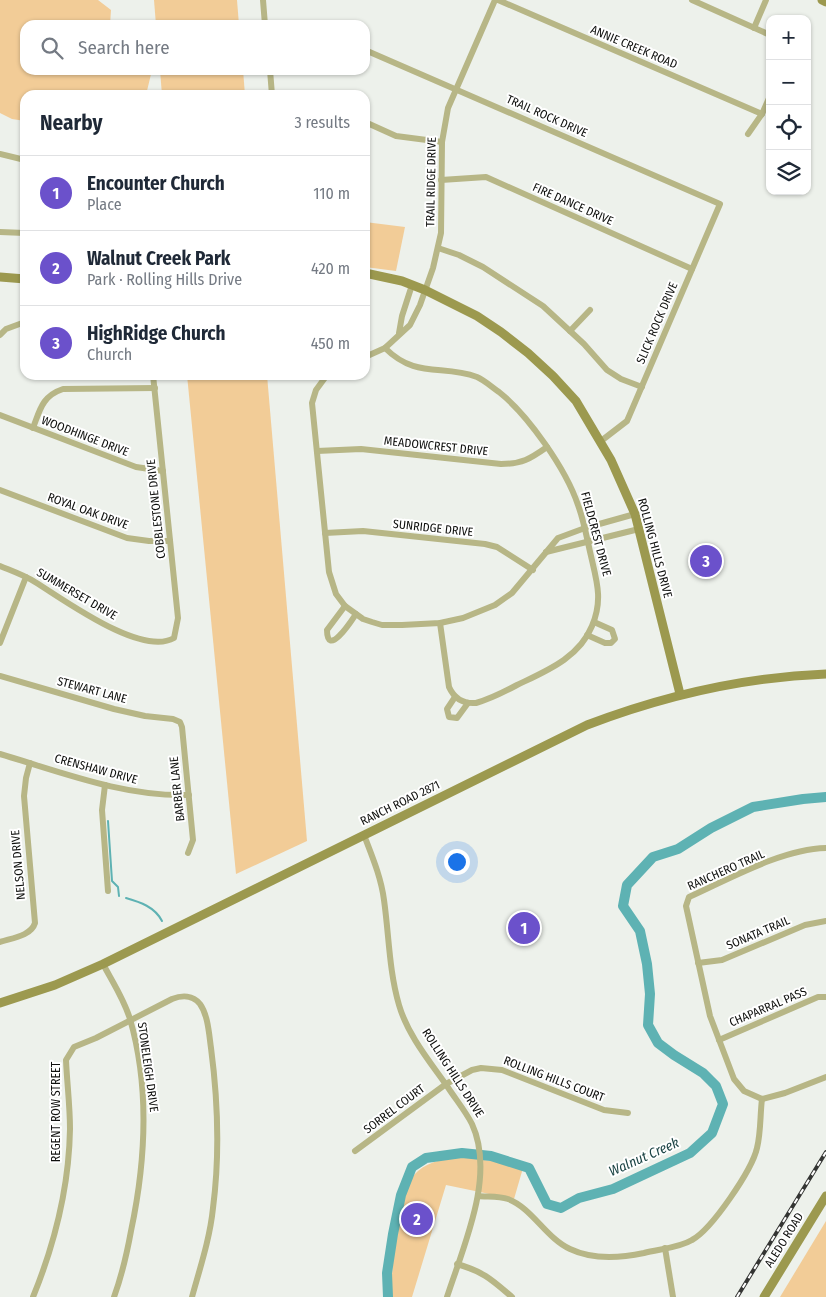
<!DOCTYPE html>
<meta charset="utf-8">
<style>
:root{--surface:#fff;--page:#f2f2f3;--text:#1f2937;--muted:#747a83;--line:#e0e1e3;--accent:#6b51cb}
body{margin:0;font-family:"Fira Sans Condensed",sans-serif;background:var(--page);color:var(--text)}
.controls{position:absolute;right:15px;top:15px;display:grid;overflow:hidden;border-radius:10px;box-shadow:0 1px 4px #0004}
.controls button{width:45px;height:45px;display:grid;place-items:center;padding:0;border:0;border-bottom:1px solid var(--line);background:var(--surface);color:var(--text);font:25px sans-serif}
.you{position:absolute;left:456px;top:861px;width:18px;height:18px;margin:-12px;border:4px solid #fff;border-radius:50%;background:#1a73e8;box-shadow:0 0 0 8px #1a73e833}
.badge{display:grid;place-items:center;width:32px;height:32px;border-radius:50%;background:var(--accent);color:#fff;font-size:16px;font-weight:700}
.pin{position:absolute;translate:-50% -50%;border:2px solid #fff;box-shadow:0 1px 5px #0006}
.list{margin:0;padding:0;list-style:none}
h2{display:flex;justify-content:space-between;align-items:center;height:65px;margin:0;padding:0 20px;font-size:21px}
h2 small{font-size:16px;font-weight:400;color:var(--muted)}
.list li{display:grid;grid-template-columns:32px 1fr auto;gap:15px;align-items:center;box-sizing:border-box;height:75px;padding:0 20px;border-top:1px solid var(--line)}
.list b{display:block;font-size:19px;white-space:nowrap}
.list p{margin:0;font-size:16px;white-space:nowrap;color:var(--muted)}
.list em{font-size:16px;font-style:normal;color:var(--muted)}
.icon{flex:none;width:28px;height:28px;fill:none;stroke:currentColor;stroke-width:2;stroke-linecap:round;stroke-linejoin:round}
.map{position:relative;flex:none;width:826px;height:1297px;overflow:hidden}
.search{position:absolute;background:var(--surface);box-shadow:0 1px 4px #0004;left:20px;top:20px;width:350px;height:55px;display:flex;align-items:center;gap:12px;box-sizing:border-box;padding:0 18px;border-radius:15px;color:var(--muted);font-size:19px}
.panel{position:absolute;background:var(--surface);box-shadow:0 1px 4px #0004;left:20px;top:90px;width:350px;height:290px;border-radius:15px}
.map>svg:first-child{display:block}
.green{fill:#f2cc97}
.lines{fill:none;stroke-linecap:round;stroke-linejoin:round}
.stream{stroke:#5eb2b3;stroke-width:2}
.river{stroke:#5eb2b3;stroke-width:10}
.street{stroke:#b7b686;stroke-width:6}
.secondary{stroke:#9c994f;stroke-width:9}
.rail-casing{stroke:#343533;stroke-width:4}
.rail{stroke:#fff;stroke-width:2;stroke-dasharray:5.5;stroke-linecap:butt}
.labels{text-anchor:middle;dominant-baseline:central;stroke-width:4;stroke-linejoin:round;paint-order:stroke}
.street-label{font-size:12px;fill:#0f100e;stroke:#fff}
.water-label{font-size:14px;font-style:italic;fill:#1c4445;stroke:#fff}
</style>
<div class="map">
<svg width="826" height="1297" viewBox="0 0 826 1297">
<rect width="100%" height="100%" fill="#edf1eb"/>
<g class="green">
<path d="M0,0H98L111,10L110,25H25V70H152L146,95H25V121L12,119L0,113Z"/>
<path d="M154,0H237L239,25H156Z"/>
<path d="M160,70H243L245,95H162Z"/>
<path d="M365,222L405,227L396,271L365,267Z"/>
<path d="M187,375H267L307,841L236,874Z"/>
<path d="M461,1157L507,1163L523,1168L514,1199L446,1185L412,1297H390C393,1269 396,1188 418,1171C430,1161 446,1158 461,1157Z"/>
<path d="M826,1221V1297H780Z"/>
</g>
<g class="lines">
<g class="stream">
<path d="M108,821L112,881L118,887L119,896"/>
<path d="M126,898C140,902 155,907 162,921"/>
</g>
<path class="river" d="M388,1297L387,1273L393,1234L401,1195L412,1167L426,1158L462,1153L491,1156L529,1168L547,1204L561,1208L579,1198L613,1189L690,1153L712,1133L723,1104L716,1086L703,1073L674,1055L658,1043L648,1025L650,994L647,964L640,931L623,906L627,885L653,857L678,849L711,828L753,807L803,799L826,797"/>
<g class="street">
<path d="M263,0L265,25"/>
<path d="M498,0L762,114"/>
<path d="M692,0L770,35"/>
<path d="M281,25L291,24L306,25"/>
<path d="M754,28L766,0"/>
<path d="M365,50L720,204L627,421L601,441"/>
<path d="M270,70L272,95"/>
<path d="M272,94L291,93L297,95"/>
<path d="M365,122L396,136L442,142"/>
<path d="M748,134L762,114L770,96"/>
<path d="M0,154L25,160"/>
<path d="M441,180L486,177L692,269"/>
<path d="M0,232L25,233"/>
<path d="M438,248L459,255L483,267L543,306L584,344L607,370L621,379L642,387"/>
<path d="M570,331L590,310"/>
<path d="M399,333L402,316L412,285"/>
<path d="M0,335L6,329L25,322"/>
<path d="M385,348C416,379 442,364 477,377C484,380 492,387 499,392C528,415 566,469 578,505C584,521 587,539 591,556C597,582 603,600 592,626C579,658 546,671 517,685C504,692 490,699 476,703C463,704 454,698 449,687L440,623"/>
<path d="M365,357L385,348L410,325L420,305L433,268L441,233L442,142L448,108L495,0"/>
<path d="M327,375L316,390L312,403L329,572L336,594L345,606L363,619L372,622L382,625H402L440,623L463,618L495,605L512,593L558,538L585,528L635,514"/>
<path d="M0,415L136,467L163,471"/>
<path d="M33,428C40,410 42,396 63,389L155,388"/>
<path d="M317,451L361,449L501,464C522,464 530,459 547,447"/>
<path d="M0,490L127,538L149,541H170"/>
<path d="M325,533L363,531L485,544L497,547L533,570"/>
<path d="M546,552L639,529"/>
<path d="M0,566C12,571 24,575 35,582C63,599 141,657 174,638L178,618L153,375"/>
<path d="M345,606L327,630C327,659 352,620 356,614"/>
<path d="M587,635L605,643H611L615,639L612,630L594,622"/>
<path d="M0,643L26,577"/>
<path d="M0,676L114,709L145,716L173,719L180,722L182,727L193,840L188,853"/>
<path d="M455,697L447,709L449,717L457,718L468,703"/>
<path d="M0,754C61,772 124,797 189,795"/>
<path d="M105,785L102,810L108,891"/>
<path d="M364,835C372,856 381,877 384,900C389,935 389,971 399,1005C408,1036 431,1063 449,1089C457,1101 466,1112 472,1124C496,1176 463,1247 447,1297"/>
<path d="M826,848C782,849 729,879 689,897L686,906L710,1016L734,1079L744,1091L762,1099L785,1093L826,1077"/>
<path d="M0,942C12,938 31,936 35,923L24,796L26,778L30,763"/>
<path d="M698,963L722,960L805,925L826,921"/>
<path d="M103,964C112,981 124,999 130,1019C150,1088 146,1160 131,1231C127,1253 122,1275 114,1297"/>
<path d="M719,1040L818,997H826"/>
<path d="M355,1151L446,1084L472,1070L481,1068L502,1070L604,1110L628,1113"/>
<path d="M478,1196C487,1197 499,1196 508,1199C532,1208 546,1238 570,1249C593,1260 620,1258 644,1253C659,1249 679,1248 692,1240C712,1229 752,1170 757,1148C761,1132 760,1115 762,1099"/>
<path d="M665,1248L673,1297"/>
<path d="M457,1264C484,1272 491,1279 512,1297"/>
<path d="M33,1297C55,1243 69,1187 70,1129C70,1106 67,1083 66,1060L74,1047L96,1038L172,999C182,995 193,995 200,1004C208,1015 209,1034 211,1048C218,1101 220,1154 213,1208C210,1238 200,1268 192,1297"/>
</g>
<g class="secondary">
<path d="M822,0L826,2"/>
<path d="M365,273L402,281L425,290L477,316L501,332L528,353L553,376L576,401L611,460L635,514L680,694"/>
<path d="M0,277L25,279"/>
<path d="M0,1003L55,985L103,964L587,725C663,696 744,677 826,674"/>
<path d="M764,1297L826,1196"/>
</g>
<defs>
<path id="rail" d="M737,1297L826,1152"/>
</defs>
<use href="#rail" class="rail-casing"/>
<use href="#rail" class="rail"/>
</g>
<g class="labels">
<g class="street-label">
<text transform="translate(634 47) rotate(23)">ANNIE CREEK ROAD</text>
<text transform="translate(547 116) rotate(24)">TRAIL ROCK DRIVE</text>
<text transform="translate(431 182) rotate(-89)">TRAIL RIDGE DRIVE</text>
<text transform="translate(573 204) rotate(24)">FIRE DANCE DRIVE</text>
<text transform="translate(657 323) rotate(-67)">SLICK ROCK DRIVE</text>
<text transform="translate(85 436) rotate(21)">WOODHINGE DRIVE</text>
<text transform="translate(436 446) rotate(6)">MEADOWCREST DRIVE</text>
<text transform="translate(156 509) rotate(-96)">COBBLESTONE DRIVE</text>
<text transform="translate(88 511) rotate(20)">ROYAL OAK DRIVE</text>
<text transform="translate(433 528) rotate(6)">SUNRIDGE DRIVE</text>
<text transform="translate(596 534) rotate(75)">FIELDCREST DRIVE</text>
<text transform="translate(655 548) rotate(75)">ROLLING HILLS DRIVE</text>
<text transform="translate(77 594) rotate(30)">SUMMERSET DRIVE</text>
<text transform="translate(92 690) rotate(15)">STEWART LANE</text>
<text transform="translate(96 769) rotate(15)">CRENSHAW DRIVE</text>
<text transform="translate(177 789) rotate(-96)">BARBER LANE</text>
<text transform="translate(400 803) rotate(-26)">RANCH ROAD 2871</text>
<text transform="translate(18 865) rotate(-95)">NELSON DRIVE</text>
<text transform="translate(726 870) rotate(-24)">RANCHERO TRAIL</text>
<text transform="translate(758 933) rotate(-23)">SONATA TRAIL</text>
<text transform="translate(768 1007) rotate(-23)">CHAPARRAL PASS</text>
<text transform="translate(148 1067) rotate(82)">STONELEIGH DRIVE</text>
<text transform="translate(453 1073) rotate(57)">ROLLING HILLS DRIVE</text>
<text transform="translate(554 1079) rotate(21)">ROLLING HILLS COURT</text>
<text transform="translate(394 1109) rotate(-37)">SORREL COURT</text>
<text transform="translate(56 1112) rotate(-90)">REGENT ROW STREET</text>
<text transform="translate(784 1240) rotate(-58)">ALEDO ROAD</text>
</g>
<g class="water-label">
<text transform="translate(644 1157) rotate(-24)">Walnut Creek</text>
</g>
</g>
</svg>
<div class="controls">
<button>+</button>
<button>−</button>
<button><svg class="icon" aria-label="locate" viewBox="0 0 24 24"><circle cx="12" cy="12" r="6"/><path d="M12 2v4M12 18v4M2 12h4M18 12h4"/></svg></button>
<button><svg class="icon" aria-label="layers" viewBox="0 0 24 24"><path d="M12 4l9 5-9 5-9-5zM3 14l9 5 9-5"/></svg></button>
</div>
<div class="you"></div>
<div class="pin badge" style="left:524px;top:928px">1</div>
<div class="pin badge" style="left:417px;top:1219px">2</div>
<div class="pin badge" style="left:706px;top:561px">3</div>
<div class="search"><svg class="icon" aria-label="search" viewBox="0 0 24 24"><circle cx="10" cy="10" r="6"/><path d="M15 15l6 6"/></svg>Search here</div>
<section class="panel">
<h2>Nearby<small>3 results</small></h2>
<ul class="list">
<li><span class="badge">1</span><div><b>Encounter Church</b><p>Place</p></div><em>110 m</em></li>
<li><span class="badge">2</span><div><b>Walnut Creek Park</b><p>Park · Rolling Hills Drive</p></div><em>420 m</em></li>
<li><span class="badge">3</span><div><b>HighRidge Church</b><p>Church</p></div><em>450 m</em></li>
</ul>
</section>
</div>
